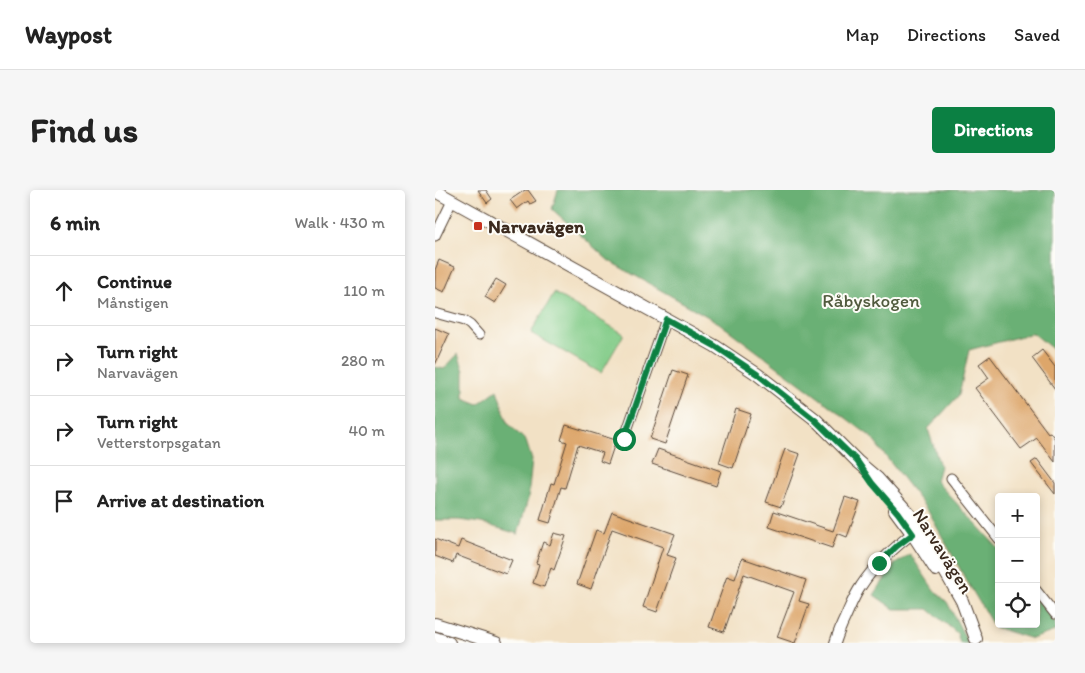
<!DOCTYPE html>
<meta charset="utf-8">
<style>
:root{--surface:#fff;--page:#f6f6f6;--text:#222;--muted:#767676;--line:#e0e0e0;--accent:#0b8043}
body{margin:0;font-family:Itim,sans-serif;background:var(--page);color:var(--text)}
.controls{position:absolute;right:15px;bottom:15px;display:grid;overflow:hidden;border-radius:5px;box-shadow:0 2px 8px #0003}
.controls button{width:45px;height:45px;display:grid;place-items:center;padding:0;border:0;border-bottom:1px solid var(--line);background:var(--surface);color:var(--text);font:25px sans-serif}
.stop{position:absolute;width:15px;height:15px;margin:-11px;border:4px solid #0b8043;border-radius:50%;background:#fff}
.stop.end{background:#0b8043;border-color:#fff;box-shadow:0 1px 5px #0008}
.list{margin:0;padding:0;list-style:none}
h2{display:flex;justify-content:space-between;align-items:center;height:65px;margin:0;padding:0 20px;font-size:21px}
h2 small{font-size:16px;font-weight:400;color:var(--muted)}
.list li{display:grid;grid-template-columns:32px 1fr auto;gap:15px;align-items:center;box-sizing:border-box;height:70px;padding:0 20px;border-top:1px solid var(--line)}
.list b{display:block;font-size:19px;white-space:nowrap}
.list p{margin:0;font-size:16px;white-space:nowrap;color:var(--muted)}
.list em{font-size:16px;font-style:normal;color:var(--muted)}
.icon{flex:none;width:28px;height:28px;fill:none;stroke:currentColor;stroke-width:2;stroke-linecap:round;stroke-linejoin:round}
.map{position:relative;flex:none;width:620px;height:453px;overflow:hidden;border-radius:5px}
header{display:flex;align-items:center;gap:30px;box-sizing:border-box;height:70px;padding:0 25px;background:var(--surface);border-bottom:1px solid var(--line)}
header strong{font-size:24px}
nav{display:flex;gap:28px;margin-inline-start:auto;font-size:18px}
.intro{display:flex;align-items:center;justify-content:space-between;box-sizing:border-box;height:120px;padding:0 30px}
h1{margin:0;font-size:35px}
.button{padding:12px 22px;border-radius:5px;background:var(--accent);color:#fff;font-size:18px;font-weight:700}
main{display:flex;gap:30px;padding:0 30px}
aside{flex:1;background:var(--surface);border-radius:5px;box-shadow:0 2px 8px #0003}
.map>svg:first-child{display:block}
.green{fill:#83cc89;stroke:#5f7b54}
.forest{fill:#6ab075;stroke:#526d4a}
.building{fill:#dda66b}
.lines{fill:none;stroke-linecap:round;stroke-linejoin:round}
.minor-casing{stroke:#564537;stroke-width:11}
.tertiary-casing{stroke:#564537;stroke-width:12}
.secondary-casing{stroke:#564537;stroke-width:14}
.minor{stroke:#fff;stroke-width:9}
.tertiary{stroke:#fff;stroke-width:10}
.secondary{stroke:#fff;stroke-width:12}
.route{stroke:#0b8043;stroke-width:6}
.poi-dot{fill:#c8321e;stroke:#fdfcf7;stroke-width:2}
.labels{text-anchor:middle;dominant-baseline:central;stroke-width:4;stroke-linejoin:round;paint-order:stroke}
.poi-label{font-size:19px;font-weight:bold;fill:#3b2a1e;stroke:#fdfcf7;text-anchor:start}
.park-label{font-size:19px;fill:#515b3e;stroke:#fdfcf7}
.street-label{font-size:19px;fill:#3b2a1e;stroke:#fdfcf7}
</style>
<header>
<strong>Waypost</strong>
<nav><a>Map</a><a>Directions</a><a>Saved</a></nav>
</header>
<div class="intro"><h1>Find us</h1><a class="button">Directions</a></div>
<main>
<aside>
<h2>6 min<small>Walk · 430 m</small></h2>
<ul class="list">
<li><svg class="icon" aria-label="ahead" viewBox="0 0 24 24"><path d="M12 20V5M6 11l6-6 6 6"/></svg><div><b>Continue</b><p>Månstigen</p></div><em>110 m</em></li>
<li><svg class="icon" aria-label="right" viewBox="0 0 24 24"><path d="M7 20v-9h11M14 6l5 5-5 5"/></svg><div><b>Turn right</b><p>Narvavägen</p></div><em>280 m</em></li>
<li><svg class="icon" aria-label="right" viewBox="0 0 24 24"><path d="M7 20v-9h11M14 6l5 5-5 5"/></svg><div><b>Turn right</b><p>Vetterstorpsgatan</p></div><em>40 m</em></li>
<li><svg class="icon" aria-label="arrive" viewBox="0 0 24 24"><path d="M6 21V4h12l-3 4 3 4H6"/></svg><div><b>Arrive at destination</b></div></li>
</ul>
</aside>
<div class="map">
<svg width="620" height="453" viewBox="0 0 620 453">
<rect width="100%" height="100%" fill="#fdfcf7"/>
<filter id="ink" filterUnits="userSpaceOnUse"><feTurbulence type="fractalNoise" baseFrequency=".02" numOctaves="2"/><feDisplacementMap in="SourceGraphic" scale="10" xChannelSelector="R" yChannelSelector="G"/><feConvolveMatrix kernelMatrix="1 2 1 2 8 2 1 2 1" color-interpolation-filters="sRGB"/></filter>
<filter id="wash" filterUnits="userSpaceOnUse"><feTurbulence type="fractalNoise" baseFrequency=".0096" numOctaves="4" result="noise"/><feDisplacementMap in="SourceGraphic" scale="20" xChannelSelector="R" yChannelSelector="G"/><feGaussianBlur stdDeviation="1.12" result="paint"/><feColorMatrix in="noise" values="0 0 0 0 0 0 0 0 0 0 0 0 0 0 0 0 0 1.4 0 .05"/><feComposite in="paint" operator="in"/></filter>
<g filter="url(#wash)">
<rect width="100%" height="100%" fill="#f2e1c5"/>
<path class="green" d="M119,103L189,144L166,183L96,143Z"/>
<g class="forest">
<path d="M123,0H620V161L598,143L534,160L524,205L493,239L505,276L501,291L564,359V434H601V407L620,433V441L597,449L559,437L530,388L493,321L435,246L284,133L174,71L117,19Z"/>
<path d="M23,164L29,181V208L43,214L62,200L73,233L91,251L97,270L93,309L83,344L46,333L24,330H0V177L9,179Z"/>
<path d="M475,364L499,400L512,412L533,453H525L522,443L493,419H459L439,405L459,375Z"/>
</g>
<g id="blocks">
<g class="building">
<path d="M43,0H51L57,9L52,13Z"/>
<path d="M90,0H93L101,11L95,14L93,11L82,19L75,10Z"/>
<path d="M4,70L20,77L9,102L0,98V80Z"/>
<path d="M61,89L71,95L60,113L50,107Z"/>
<path d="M0,138L14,144L0,175Z"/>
<path d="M607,160L620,177V199L597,168Z"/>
<path d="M555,166L613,243L615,242L620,249V272L602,248L586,259L540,198L554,188L544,174Z"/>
<path d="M238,180L253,185L230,254L215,249Z"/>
<path d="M301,219L316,224L298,278L284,273Z"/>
<path d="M131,235L181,250L173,274L165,271L168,263L143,255L130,298L126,297L115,333L105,330L116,293L119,294L132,252L126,250Z"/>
<path d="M223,259L286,281L281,296L217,274Z"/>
<path d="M350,259L365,264L346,317L331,312Z"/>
<path d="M602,269L620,293V304L596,273Z"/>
<path d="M410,307L425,312L412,347L402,343L397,358L334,337L339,321L398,341Z"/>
<path d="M177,322L240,344L232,365L241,368L222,422L208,417L228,357L177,339L156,399L142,394L161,340L169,343Z"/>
<path d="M119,343L131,346L119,380L116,378L109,397L98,393L104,374L101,373L108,352L115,355Z"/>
<path d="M0,349L23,358L26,350L77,370L71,384L21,365L18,373L0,366Z"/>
<path d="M307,368L371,390L364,411L374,414L360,453L342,447L359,402L309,384L289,442L274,437L292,386L300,389Z"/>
</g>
</g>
</g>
<g filter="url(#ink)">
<use href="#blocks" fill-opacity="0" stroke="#564537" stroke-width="1"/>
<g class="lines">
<defs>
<g id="minor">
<path d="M0,46L17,11"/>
<path d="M0,123L29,131L35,135L44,145"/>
<path d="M189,249L231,129"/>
<path d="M516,288L564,349"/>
<path d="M601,400L620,424"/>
</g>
<path id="tertiary" d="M400,453C403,444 406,436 410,428C415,417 419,406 426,396C440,374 462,355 483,339"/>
<g id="secondary">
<path d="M0,1L280,156L322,184L380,229L422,271L442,288L477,327L491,348L527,411L541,449"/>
<path d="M460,320L477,343L501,380"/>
<path d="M0,434L61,453"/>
<path d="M0,448L14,453"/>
</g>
</defs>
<use href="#minor" class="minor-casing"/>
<use href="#tertiary" class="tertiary-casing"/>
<use href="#secondary" class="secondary-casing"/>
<use href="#minor" class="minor"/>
<use href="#tertiary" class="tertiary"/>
<use href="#secondary" class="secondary"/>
</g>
</g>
<g class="lines" filter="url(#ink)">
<path class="route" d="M189,249L231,129L280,156L322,184L380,230L422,271L437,293L463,323L478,344L462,356L444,373"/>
</g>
<rect class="poi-dot" x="38" y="31" width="10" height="10" rx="2.5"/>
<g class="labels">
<g class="poi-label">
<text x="53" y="36">Narvavägen</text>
</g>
<g class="park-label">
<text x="436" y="110">Råbyskogen</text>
</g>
<g class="street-label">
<text transform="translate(508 361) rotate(58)">Narvavägen</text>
</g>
</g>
</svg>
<div class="controls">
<button>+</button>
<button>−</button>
<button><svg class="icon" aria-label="locate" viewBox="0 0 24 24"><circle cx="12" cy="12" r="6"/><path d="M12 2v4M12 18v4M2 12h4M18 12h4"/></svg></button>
</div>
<div class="stop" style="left:189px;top:249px"></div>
<div class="stop end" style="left:444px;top:373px"></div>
</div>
</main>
